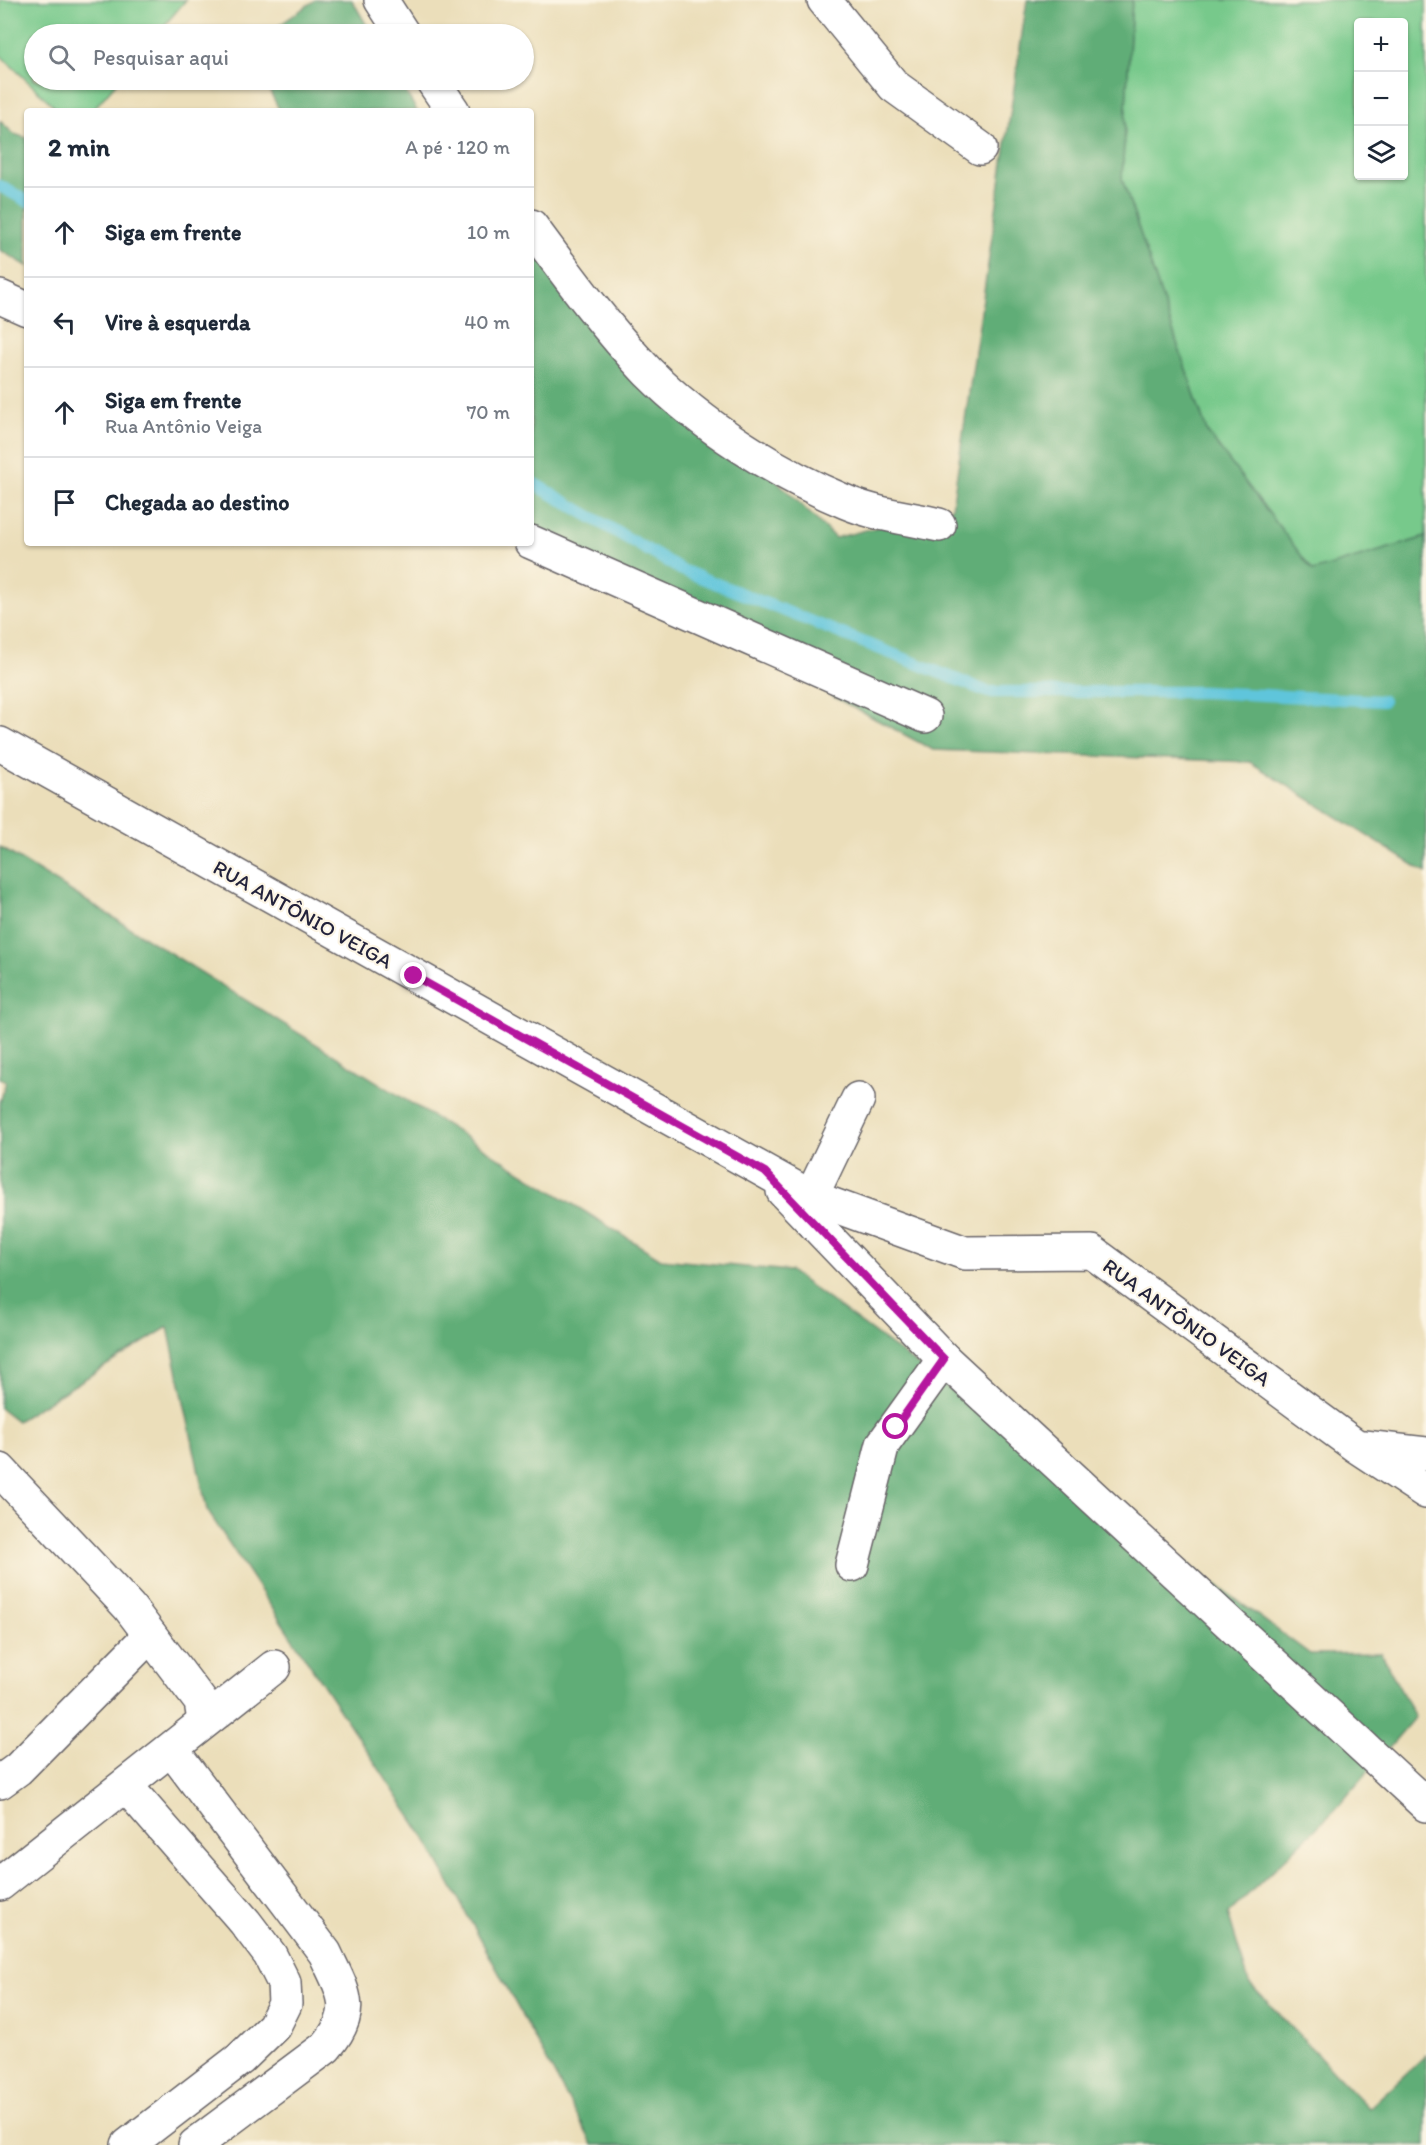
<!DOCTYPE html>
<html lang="pt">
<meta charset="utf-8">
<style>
:root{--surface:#fff;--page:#f2f2f3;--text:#1f2937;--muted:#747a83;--line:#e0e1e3}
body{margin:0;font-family:Itim,sans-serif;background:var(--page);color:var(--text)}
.controls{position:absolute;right:18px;top:18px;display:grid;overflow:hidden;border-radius:6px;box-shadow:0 2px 4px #0004}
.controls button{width:54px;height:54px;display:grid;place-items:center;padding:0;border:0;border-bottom:2px solid var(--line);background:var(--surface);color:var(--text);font:30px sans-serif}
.stop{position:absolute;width:18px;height:18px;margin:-14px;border:4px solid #b5179e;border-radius:50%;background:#fff}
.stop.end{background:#b5179e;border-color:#fff;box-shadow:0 2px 6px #0008}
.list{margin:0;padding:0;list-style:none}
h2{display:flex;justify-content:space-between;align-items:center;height:78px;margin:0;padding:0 24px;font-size:26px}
h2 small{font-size:20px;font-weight:400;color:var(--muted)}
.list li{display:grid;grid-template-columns:39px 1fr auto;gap:18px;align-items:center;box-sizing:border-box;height:90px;padding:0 24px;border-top:2px solid var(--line)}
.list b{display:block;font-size:22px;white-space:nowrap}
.list p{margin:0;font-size:20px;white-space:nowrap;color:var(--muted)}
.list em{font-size:20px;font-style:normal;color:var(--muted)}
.icon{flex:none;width:33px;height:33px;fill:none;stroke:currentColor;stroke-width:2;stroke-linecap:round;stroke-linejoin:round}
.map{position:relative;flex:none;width:1426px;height:2145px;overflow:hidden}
.search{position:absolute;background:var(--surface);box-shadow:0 2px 4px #0004;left:24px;top:24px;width:510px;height:66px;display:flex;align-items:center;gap:15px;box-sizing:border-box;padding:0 21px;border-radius:33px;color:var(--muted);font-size:22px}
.panel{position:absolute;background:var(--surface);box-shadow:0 2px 4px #0004;left:24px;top:108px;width:510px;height:438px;border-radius:6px}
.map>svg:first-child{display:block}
.green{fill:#77c98b;stroke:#4c7663;stroke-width:1.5;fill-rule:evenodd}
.forest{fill:#61ad77;stroke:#426859;stroke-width:1.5}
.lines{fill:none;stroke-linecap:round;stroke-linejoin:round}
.stream{stroke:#5ec5db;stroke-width:12}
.minor-casing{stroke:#686467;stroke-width:36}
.minor{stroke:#fff;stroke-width:33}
.route{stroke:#b5179e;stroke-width:8}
.labels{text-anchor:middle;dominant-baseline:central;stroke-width:4.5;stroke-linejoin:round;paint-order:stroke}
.street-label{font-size:21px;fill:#22223b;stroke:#fcf5e5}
</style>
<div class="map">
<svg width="1426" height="2145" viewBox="0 0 1426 2145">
<rect width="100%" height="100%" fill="#fcf5e5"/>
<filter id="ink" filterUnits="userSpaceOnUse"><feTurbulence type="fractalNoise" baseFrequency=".0167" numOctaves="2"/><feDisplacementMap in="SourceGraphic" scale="12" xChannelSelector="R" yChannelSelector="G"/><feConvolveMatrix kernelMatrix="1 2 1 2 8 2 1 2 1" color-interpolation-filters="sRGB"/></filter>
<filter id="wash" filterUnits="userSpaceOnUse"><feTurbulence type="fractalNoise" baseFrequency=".008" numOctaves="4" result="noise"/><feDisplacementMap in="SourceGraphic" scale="24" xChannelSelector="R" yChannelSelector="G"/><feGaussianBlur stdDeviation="1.35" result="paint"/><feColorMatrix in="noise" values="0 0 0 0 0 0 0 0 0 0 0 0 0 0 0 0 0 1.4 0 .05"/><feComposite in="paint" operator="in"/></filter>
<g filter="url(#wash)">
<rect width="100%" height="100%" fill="#ebdeba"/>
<g class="green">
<path d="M0,0H186L157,34H34V80H119L92,111H59L0,55Z"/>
<path d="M1132,0H1426V537L1313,571L1207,432L1122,179ZM1358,22H1404V176H1358Z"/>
</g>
<g class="forest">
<path d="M315,0H352L372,34H267Z"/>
<path d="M1027,0H1132L1122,179L1207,432L1313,571L1426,537V873L1250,762L933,750L531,535V239L835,538L952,508Z"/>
<path d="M264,80H399L417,111H280Z"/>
<path d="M0,121L14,134L27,138V266L0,250Z"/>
<path d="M0,847L661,1259L790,1271L1310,1654L1381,1653L1415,1717L1335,1810L1228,1914L1249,1983L1369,2108L1426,2055V2145H593L425,1838L207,1510L168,1327L17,1421L0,1408V1103L6,1081L0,1078Z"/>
</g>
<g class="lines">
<g class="stream">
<path d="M0,186L27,201"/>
<path d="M531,482L682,570L988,692H1203L1383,701"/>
</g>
</g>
</g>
<g filter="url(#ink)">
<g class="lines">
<defs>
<g id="minor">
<path d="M381,0L403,34"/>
<path d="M824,0L894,86L980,148"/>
<path d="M432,80L453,111"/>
<path d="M531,226C568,276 605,327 648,372C702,426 776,473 846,502C874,514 909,518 939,525"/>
<path d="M0,297L27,309"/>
<path d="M531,542L925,716"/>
<path d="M0,744L811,1197L965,1253L1092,1252L1356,1446L1426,1492"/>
<path d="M783,1191L944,1359L1426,1805"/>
<path d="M811,1197L858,1099"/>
<path d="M1364,1447L1426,1454"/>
<path d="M0,1470L129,1607L201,1702L204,1721"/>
<path d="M852,1565L883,1444L944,1359"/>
<path d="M172,1750L325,1953C343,1992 358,2010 326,2047L195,2145"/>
<path d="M0,1782L18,1769L150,1635"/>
<path d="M126,1786L245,1922L270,1955L284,1983L285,2004L274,2026L240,2059L128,2145"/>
<path d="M0,1884L274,1667"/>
</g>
</defs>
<use href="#minor" class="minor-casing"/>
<use href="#minor" class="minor"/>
</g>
</g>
<g class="lines" filter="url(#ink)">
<path class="route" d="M414,976L765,1172L944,1359L896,1427"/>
</g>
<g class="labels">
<g class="street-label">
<text transform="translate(303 914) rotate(29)">RUA ANTÔNIO VEIGA</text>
<text transform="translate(1187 1322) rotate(36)">RUA ANTÔNIO VEIGA</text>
</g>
</g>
</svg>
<div class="controls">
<button>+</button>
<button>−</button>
<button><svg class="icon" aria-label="layers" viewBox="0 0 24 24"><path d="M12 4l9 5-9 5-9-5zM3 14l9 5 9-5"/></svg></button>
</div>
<div class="stop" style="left:896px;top:1427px"></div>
<div class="stop end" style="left:414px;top:976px"></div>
<div class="search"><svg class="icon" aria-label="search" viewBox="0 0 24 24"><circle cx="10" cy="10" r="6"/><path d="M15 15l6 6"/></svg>Pesquisar aqui</div>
<section class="panel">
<h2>2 min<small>A pé · 120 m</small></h2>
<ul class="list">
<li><svg class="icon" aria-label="ahead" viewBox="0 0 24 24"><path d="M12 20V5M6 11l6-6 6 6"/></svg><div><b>Siga em frente</b></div><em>10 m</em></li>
<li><svg class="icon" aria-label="left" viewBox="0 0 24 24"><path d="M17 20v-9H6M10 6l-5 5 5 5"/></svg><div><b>Vire à esquerda</b></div><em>40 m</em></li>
<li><svg class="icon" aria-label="ahead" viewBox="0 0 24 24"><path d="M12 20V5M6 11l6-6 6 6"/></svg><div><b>Siga em frente</b><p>Rua Antônio Veiga</p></div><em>70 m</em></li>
<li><svg class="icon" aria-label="arrive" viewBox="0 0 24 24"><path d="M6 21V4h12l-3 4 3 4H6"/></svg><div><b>Chegada ao destino</b></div></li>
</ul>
</section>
</div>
